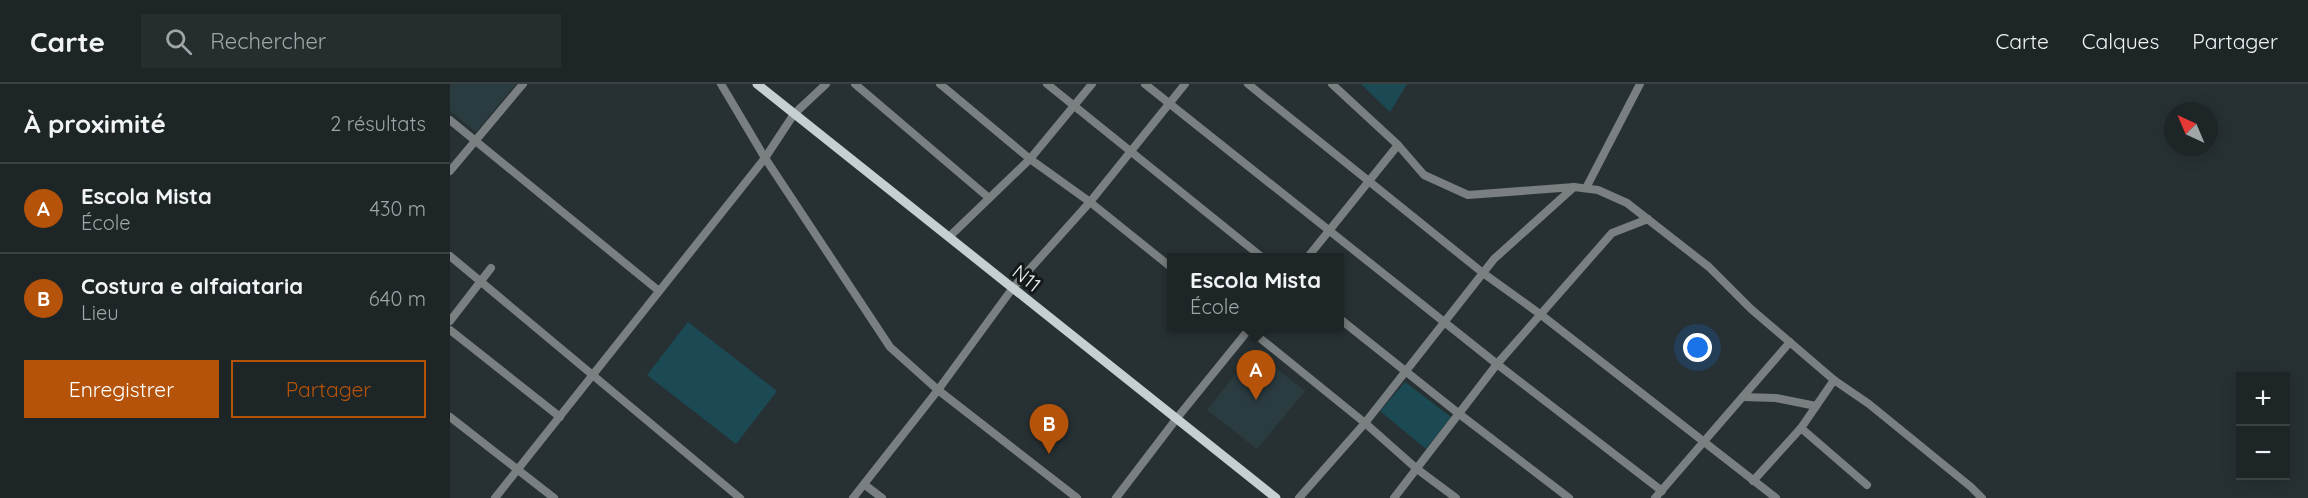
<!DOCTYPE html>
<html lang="fr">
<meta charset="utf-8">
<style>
:root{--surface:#1d2527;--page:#252d2f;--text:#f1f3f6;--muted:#a0a5a7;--line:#3b4244;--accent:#b45309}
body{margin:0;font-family:Quicksand,sans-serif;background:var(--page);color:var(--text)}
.controls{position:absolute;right:18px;bottom:18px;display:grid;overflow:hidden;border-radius:0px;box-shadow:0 3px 15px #0003}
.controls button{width:54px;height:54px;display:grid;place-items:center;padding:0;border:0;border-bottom:2px solid var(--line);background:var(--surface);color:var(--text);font:30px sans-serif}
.compass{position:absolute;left:1714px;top:18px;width:54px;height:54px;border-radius:50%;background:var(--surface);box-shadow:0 3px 15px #0003;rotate:316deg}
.you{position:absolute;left:1248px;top:264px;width:21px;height:21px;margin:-15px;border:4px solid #fff;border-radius:50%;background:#1a73e8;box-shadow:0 0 0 9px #1a73e833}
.badge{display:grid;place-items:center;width:39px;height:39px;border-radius:50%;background:var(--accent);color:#fff;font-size:20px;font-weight:700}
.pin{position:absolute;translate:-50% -50px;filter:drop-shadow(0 2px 3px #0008)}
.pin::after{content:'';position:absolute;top:32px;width:21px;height:18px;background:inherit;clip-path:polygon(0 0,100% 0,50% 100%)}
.popup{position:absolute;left:717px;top:169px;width:177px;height:78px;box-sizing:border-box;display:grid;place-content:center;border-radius:0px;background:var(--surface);filter:drop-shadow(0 2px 4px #0005);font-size:20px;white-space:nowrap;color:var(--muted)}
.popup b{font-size:22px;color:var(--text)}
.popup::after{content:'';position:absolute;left:50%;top:100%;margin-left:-12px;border:12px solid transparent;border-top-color:var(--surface)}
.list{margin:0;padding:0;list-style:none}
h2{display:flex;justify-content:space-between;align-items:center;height:78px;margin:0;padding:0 24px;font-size:26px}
h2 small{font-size:20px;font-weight:400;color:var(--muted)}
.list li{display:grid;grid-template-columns:39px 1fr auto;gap:18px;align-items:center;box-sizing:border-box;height:90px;padding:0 24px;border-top:2px solid var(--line)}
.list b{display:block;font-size:22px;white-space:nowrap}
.list p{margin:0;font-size:20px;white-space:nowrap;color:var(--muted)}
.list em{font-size:20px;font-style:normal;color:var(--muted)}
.actions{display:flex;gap:12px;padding:18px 24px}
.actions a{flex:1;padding:14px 0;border:2px solid var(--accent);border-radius:0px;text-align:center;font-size:21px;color:var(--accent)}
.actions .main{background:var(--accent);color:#fff}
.icon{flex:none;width:33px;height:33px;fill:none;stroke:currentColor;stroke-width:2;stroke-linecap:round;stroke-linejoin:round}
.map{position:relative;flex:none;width:1858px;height:414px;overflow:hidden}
header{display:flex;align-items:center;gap:36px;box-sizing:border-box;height:84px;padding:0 30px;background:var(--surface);border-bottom:2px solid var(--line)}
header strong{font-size:28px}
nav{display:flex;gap:33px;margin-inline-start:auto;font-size:21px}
.search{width:420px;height:54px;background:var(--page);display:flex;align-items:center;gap:15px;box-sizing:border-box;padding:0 21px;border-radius:0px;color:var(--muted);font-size:22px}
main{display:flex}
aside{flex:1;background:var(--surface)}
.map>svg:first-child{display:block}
.built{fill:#2b3c41}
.green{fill:#1b4954}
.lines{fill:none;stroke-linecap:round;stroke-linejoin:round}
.minor{stroke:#7a7f81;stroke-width:8}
.major{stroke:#c6d0d3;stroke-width:9}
.labels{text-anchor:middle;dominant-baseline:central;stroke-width:6;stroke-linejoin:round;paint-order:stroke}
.street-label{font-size:20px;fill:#edf4f5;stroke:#141819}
</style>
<header>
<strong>Carte</strong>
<div class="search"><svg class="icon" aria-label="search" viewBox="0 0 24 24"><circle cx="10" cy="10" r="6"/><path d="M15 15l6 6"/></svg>Rechercher</div>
<nav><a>Carte</a><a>Calques</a><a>Partager</a></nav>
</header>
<main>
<aside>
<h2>À proximité<small>2 résultats</small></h2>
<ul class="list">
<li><span class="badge">A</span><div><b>Escola Mista</b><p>École</p></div><em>430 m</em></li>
<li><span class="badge">B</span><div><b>Costura e alfaiataria</b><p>Lieu</p></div><em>640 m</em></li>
</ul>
<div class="actions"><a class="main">Enregistrer</a><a>Partager</a></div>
</aside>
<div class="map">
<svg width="1858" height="414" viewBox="0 0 1858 414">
<rect width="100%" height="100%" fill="#273134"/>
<g class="built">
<path d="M0,0H66L26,48L0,27Z"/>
<path d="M804,267L855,307L807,365L757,326Z"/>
</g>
<g class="green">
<path d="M911,0H957L940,28Z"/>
<path d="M238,238L327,307L286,360L197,291Z"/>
<path d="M955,298L1001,333L976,365L930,327Z"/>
</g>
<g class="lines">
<g class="minor">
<path d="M271,0L315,74L440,263L488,306L627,414"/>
<path d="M405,0L539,114"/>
<path d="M490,0L580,75L640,118L722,184"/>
<path d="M597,0L813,174"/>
<path d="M695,0L1047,280L1212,407"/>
<path d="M798,0L1033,189L1090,230L1326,414"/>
<path d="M882,0L948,61L974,91L1018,111L1124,103L1148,106L1177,119L1259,183L1301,225L1384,296L1419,320L1521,403L1532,414"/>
<path d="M0,36L209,207"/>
<path d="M0,87L73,0"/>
<path d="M1136,104L1190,0"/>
<path d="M499,153L580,75L642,0"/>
<path d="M0,172L290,414"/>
<path d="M857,174L948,61"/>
<path d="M890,235L1008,329L1119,414"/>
<path d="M0,237L41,184"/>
<path d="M795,242L915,339L967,385L1006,414"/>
<path d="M0,246L110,333"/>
<path d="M1293,313L1326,314L1366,322"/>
<path d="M0,333L104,414"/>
<path d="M1351,344L1417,401"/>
<path d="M1303,397L1351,344L1384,296"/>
<path d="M415,401L432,414"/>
<path d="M45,414L315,74L344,30L376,0"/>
<path d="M403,414L488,306L562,205L640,118L735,0"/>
<path d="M666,414L727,334L800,244"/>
<path d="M849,414L915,339L1044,175L1124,103"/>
<path d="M944,414L1047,280L1162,149L1198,135"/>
<path d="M1205,414L1340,258"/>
</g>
<path class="major" d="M307,0L826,414"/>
</g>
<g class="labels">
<g class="street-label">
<text transform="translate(577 194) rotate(39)">N11</text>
</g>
</g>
</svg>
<div class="controls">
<button>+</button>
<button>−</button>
</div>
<svg class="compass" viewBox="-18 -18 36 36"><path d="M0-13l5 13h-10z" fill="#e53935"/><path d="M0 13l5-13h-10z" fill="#a0a5a7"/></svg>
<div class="you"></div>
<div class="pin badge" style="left:806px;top:316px">A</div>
<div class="popup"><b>Escola Mista</b>École</div>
<div class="pin badge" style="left:599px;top:370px">B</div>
</div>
</main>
